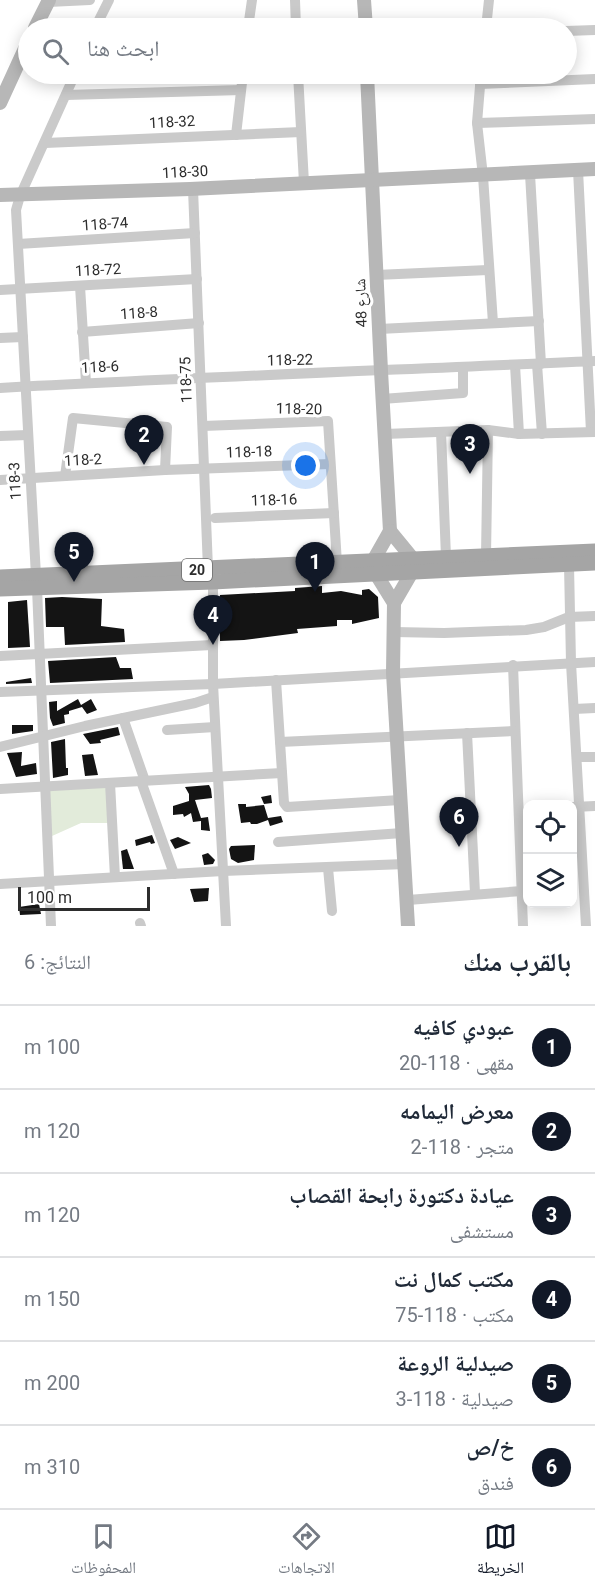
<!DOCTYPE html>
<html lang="ar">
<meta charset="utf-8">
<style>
:root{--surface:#fff;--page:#f6f6f7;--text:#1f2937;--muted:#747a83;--line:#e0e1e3;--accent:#111827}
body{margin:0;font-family:Roboto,"Noto Naskh Arabic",sans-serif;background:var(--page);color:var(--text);direction:rtl}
.controls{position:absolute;right:18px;bottom:18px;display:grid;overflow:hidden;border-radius:12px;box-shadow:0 3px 15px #0003}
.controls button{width:54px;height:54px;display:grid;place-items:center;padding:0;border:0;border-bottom:2px solid var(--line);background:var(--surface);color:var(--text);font:30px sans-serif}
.scale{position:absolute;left:18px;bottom:15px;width:132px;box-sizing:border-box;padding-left:6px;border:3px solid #2d2d2d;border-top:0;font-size:16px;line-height:21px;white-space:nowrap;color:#2d2d2d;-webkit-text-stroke:4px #fff;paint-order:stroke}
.you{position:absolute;left:306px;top:466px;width:21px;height:21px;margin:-15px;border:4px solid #fff;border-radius:50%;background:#1a73e8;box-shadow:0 0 0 9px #1a73e833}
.badge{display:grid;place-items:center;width:39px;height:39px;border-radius:50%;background:var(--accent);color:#fff;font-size:20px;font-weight:700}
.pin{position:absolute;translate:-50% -50px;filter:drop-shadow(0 2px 3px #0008)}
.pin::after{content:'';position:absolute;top:32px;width:21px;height:18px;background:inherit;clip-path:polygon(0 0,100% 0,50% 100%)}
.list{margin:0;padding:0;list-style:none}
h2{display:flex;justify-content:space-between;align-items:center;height:78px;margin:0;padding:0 24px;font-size:26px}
h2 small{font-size:20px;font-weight:400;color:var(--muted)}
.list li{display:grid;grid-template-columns:39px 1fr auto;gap:18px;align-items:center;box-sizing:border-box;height:84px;padding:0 24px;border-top:2px solid var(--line)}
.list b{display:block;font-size:22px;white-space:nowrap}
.list p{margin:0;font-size:20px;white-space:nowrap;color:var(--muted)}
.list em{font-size:20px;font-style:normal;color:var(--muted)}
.icon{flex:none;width:33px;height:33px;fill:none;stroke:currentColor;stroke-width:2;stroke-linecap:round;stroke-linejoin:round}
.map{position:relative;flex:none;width:595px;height:926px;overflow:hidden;direction:ltr}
.search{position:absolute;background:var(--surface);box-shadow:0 3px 15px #0003;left:18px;right:18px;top:18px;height:66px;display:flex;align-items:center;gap:15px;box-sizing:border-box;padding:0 21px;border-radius:33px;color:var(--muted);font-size:22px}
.sheet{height:582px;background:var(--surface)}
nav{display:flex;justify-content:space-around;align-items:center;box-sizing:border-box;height:84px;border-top:2px solid var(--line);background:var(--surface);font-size:16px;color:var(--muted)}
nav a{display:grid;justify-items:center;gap:3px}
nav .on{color:var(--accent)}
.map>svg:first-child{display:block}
.green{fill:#e2ebda}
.building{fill:#141414}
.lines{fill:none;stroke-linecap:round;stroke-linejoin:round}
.street{stroke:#cacaca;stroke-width:10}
.secondary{stroke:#b7b7b7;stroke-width:14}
.primary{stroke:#a5a5a5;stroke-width:15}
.labels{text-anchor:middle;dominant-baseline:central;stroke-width:6;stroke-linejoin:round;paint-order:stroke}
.shield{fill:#fff;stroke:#6c6c6c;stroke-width:1.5}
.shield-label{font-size:14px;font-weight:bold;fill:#2d2d2d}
.street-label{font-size:15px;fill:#2d2d2d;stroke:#fff}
</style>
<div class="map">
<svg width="595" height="926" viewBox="0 0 595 926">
<rect width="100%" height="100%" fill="#fff"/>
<path class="green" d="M106,786L110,823H81L52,836L48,789Z"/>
<g class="building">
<path d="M322,586V593L341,591L362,595V590L369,589L378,597L379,618L352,624V620H337V626L297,629L298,633L244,640L220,641V595L295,591V588Z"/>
<path d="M62,597L102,599L101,626L124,629L125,642L65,645L64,627H46L45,598Z"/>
<path d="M27,600L30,647L8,648V602Z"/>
<path d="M116,657L120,668H131L133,679L50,683L48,661Z"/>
<path d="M31,678L32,683L6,684V682Z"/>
<path d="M78,699L81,705L91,699L97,710L87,714L82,707L69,711V714L64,715L65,723L53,726L50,718L49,702L57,701V711Z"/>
<path d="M12,725H33V731L12,734Z"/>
<path d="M118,727L120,735L100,740L101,743L90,744L83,734Z"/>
<path d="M65,739L66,768H68V775L53,778L51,742Z"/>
<path d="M22,752L21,766L36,763L37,774L16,777L7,753Z"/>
<path d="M93,754L98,775L85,776L82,755Z"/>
<path d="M209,785L211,789L212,798L195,800L201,818L208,817L210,831L201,830V821L193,822L191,813L184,817L183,814L173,815V806L189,801V794L185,787Z"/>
<path d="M271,795L272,803L264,804L261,797Z"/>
<path d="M238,804H246V807L264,805L268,818L281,816L283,822L270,826L268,820L257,824H251L250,822L241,823Z"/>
<path d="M152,835L155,843L151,844L150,842L136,846L135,840Z"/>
<path d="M178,837L191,843L175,849L170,840Z"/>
<path d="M255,845L254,860L238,863L231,859L229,849L231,846Z"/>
<path d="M127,849L134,869H123L121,851Z"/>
<path d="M208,853L215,860L213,864L204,865L202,855Z"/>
<path d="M209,888L208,901L194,902L190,889Z"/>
<path d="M39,904L41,914L20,915L19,907Z"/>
</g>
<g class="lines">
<g class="street">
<path d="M295,0L296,28"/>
<path d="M48,2L90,0"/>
<path d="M95,28L109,0"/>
<path d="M248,28L252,0"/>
<path d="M486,28L489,0"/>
<path d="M566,31L595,30"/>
<path d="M298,74L304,183"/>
<path d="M481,74L477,123L483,176L493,323"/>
<path d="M480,84L595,79"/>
<path d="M66,95L241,90"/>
<path d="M477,123L595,119"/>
<path d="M236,135L243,74"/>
<path d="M45,143L301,132"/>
<path d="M578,170L591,432"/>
<path d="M530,174L541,364"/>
<path d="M193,189L208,569"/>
<path d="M18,244L195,233"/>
<path d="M376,275L488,270"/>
<path d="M80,286L86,383"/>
<path d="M0,290L197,279"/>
<path d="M379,329L539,321"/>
<path d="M82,332L199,323"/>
<path d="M0,338L23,337"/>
<path d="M537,364L542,434"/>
<path d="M515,365L519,434"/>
<path d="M0,388C198,377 397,370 595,361"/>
<path d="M382,399L463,393V368"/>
<path d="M203,426L328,421L337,563"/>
<path d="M441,432L446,557"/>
<path d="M385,434L488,430L519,434L595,432"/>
<path d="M0,436L28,435"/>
<path d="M65,476L73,418L167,427L165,470"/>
<path d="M0,480L165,470L330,464"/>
<path d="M215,518L334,513"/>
<path d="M486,556L488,430"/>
<path d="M569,565L571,663L586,926"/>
<path d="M36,576L16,210L20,196L75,74"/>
<path d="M213,582V684L226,926"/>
<path d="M37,588L51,926"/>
<path d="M394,632L444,633L526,630L544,627L569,617L595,616"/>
<path d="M0,656L212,645"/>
<path d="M513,665L523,926"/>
<path d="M276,680L284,803L287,807L400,800"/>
<path d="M0,692L213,684L595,662"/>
<path d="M574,709L595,708"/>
<path d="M123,718L145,781"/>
<path d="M167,730L215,727"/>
<path d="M467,733L475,893"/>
<path d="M280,742L515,731"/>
<path d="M0,747L85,726L195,703L213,697"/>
<path d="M577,757H595"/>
<path d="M141,781L174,874"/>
<path d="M110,783L115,877"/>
<path d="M0,789L282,773"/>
<path d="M573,807L595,806"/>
<path d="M278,842L402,833"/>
<path d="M328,868L332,911"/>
<path d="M0,884L223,871L405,864"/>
<path d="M408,900L522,891"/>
<path d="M140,923L141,926"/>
</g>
<g class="secondary">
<path d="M364,0L366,28"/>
<path d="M35,28L49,0"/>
<path d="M367,74L381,371L390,531"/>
<path d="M0,103L28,42"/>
<path d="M0,195L190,189L595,169"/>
<path d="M390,531L413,559"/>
<path d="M373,561L390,531"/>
<path d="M376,574L394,603"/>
<path d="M408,926L393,673L394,603L412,572"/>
</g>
<g class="primary">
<path d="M0,577L595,551"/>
<path d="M0,589L213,582L595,563"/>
</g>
</g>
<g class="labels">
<rect class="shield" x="182" y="559" width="30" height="22" rx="4.5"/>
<g class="shield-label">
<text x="197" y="570">20</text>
</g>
<g class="street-label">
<text transform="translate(172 122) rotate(-3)">118-32</text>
<text transform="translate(185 172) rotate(-3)">118-30</text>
<text transform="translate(105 224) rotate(-4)">118-74</text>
<text transform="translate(98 270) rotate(-3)">118-72</text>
<text transform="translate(361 303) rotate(-92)">شارع 48</text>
<text transform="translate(139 313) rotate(-4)">118-8</text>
<text transform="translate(290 360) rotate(-1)">118-22</text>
<text transform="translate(100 367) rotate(-3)">118-6</text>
<text transform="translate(186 380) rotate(-92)">118-75</text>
<text transform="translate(299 409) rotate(1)">118-20</text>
<text transform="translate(249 452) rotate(-2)">118-18</text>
<text transform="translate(83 460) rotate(-3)">118-2</text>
<text transform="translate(15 481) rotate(-93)">118-3</text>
<text transform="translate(274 500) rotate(-2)">118-16</text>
</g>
</g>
</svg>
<div class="controls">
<button><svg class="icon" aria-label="locate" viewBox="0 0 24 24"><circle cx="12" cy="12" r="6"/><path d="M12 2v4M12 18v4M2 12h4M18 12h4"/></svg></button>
<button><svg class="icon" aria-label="layers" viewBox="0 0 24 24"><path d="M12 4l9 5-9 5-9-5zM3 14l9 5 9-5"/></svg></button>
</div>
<div class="scale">100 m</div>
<div class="you"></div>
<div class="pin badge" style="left:315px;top:592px">1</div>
<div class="pin badge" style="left:144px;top:465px">2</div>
<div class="pin badge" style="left:470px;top:474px">3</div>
<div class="pin badge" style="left:213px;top:645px">4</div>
<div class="pin badge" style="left:74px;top:582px">5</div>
<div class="pin badge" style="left:459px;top:847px">6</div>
<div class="search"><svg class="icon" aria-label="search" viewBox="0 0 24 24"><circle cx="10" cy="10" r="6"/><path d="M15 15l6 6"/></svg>ابحث هنا</div>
</div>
<section class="sheet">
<h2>بالقرب منك<small>النتائج: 6</small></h2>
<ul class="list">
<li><span class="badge">1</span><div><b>عبودي كافيه</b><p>مقهى · 118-20</p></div><em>100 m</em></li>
<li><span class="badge">2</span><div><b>معرض اليمامه</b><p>متجر · 118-2</p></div><em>120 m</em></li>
<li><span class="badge">3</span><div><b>عيادة دكتورة رابحة القصاب</b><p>مستشفى</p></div><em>120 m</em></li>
<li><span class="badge">4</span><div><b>مكتب كمال نت</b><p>مكتب · 118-75</p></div><em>150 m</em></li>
<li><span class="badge">5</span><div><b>صيدلية الروعة</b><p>صيدلية · 118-3</p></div><em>200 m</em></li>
<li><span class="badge">6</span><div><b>خ/ص</b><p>فندق</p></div><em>310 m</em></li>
</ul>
</section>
<nav>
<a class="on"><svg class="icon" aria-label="map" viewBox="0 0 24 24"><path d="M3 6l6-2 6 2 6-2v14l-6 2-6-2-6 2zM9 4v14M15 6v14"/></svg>الخريطة</a>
<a><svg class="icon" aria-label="directions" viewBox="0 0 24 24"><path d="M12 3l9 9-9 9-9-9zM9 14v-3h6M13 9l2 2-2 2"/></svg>الاتجاهات</a>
<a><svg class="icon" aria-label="saved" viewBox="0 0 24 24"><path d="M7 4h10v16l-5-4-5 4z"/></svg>المحفوظات</a>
</nav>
